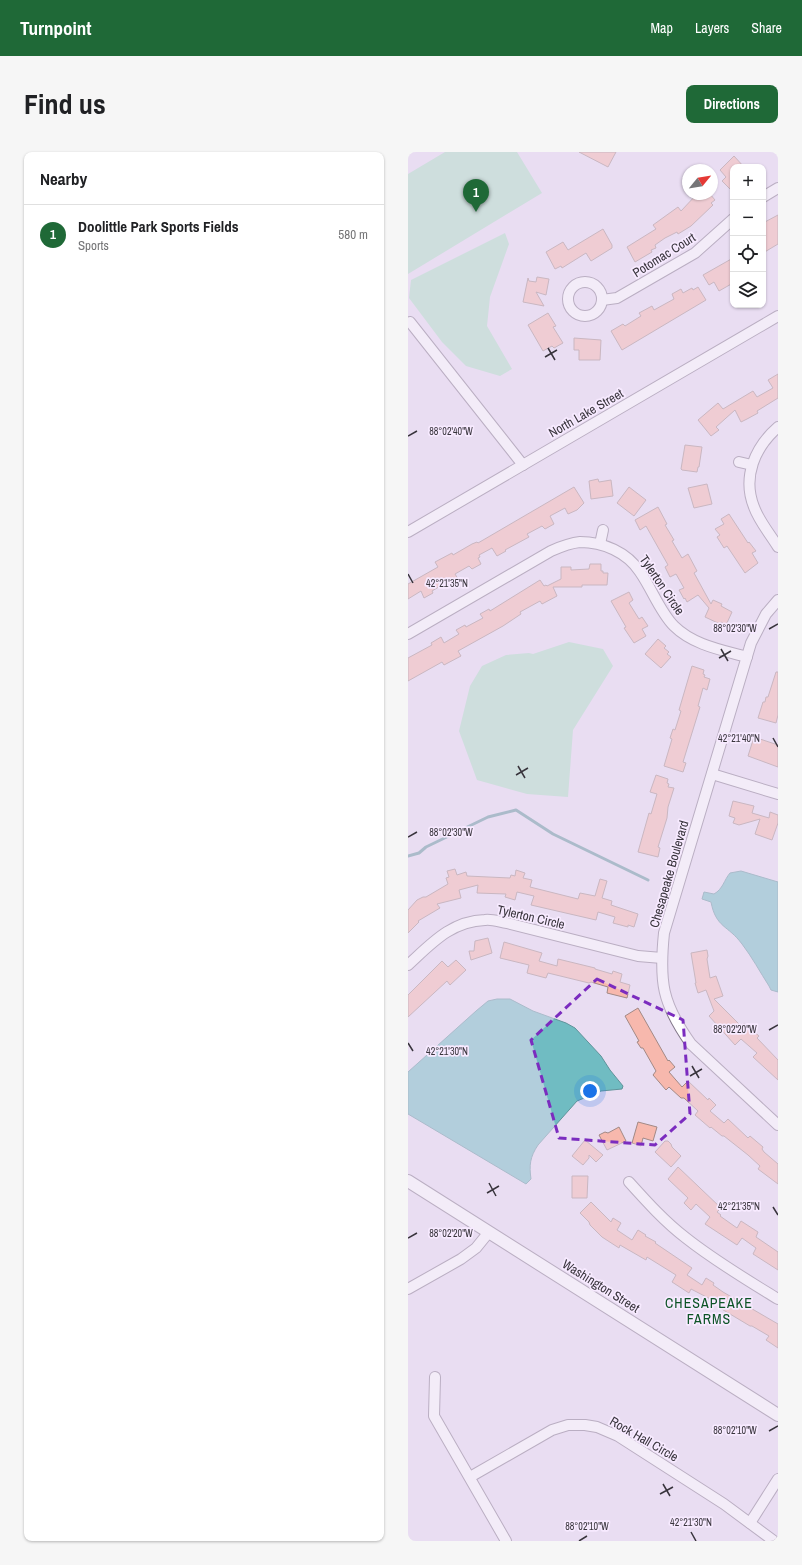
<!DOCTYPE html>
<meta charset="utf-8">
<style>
:root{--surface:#fff;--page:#f6f6f6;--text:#202124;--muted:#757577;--line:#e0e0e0;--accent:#1f6937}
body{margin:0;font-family:"Archivo Narrow",sans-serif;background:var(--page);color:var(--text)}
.controls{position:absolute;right:12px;top:12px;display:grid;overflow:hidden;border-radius:8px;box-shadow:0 1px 3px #0004}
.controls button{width:36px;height:36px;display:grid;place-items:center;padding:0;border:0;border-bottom:1px solid var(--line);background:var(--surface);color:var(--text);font:20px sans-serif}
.compass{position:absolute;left:274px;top:12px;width:36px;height:36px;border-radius:50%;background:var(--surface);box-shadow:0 1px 3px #0004;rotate:60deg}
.you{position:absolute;left:182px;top:939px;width:14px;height:14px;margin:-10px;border:3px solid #fff;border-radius:50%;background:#1a73e8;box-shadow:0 0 0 6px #1a73e833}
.badge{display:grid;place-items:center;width:26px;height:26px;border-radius:50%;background:var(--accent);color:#fff;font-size:13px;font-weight:700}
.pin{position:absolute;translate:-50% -33px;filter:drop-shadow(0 1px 2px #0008)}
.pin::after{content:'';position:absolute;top:21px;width:14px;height:12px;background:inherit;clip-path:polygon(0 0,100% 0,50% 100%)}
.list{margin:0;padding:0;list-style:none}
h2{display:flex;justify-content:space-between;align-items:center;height:52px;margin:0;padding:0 16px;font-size:17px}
h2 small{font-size:13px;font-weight:400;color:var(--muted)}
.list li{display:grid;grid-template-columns:26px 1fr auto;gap:12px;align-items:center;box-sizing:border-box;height:60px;padding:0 16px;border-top:1px solid var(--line)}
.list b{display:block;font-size:15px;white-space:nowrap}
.list p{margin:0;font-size:13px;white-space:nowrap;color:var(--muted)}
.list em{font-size:13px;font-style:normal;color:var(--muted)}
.icon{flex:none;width:22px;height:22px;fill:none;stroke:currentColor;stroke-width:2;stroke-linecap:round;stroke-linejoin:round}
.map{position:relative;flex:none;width:370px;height:1389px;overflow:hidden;border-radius:8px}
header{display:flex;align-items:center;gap:24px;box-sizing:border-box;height:56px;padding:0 20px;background:var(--accent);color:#fff}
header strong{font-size:19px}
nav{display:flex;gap:22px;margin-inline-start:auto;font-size:14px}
.intro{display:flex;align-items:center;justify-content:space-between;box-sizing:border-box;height:96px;padding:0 24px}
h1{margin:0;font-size:28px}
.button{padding:10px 18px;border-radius:8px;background:var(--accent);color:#fff;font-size:14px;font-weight:700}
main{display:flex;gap:24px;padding:0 24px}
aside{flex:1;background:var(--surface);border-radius:8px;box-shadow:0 1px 3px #0004}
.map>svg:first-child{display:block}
.green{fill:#addfc4}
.water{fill:#70bcc2;stroke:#5f939a}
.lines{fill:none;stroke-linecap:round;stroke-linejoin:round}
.stream{stroke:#5f939a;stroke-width:3}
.building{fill:#f7b8ad;stroke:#a28985}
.minor-casing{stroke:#827789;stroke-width:12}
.major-casing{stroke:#827789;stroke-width:14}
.minor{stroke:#fff;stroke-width:10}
.major{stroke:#fff;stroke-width:12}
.marked{fill:none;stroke:#7b2cbf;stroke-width:3;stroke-dasharray:8 5;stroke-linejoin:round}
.ticks{fill:none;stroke:#38343c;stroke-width:1.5}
.labels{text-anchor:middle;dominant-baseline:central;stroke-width:3.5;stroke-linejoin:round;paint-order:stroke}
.street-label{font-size:13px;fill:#38343c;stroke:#f7eaff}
.neighbourhood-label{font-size:14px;letter-spacing:1px;fill:#0c5326;stroke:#f7eaff}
.ticks-label{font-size:10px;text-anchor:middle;fill:#38343c;stroke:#f7eaff;stroke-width:3.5;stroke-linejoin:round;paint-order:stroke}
</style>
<header>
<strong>Turnpoint</strong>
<nav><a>Map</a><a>Layers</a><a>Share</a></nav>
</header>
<div class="intro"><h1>Find us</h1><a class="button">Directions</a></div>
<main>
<aside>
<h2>Nearby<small></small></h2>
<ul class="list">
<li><span class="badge">1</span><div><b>Doolittle Park Sports Fields</b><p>Sports</p></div><em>580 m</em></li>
</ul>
</aside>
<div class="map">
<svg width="370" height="1389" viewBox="0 0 370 1389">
<rect width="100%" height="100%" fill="#e9ddf2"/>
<g class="green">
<path d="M37,0H109L134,41L0,122V22Z"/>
<path d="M97,81L101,92L82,145L79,174L104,217L92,224L58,214L34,190L1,146L3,128Z"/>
<path d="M161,490L195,497L205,514L165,578L160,645L119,642L69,628L51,579L62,534L74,514L98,503L121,501L125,502Z"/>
</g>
<g class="water">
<path d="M333,719L370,730V840L363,838L361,834C352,820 344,805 334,792C320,773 308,776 303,750L294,747L296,740L306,742C315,737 316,728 322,721Z"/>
<path d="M89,847H102L125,859L158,871L167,876L193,904L202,918L215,934L214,937L193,939L169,949L130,993C122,1005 121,1013 123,1027L118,1032L0,962V920L68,859L80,849Z"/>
</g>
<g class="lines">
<path class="stream" d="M0,704L11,701L18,695L80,665L108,658L145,682L240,728"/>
</g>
<g class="building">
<path d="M171,0H208L200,15Z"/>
<path d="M326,4L336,15H325V40L314,29L318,25L312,18Z"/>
<path d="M289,42H302L307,48L303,51L305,53L283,74L270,82L269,80L257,86L247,93L248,96L243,98L244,100L227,110L219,95L248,77L245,73L270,55L273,59Z"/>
<path d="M370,63V92L355,101V71Z"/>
<path d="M195,77L204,93V96L183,109L178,101L154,116L153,114L147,117L138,100L155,90L160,98Z"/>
<path d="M325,106V131L311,139L306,130L301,133L295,123Z"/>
<path d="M129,125L141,127L138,143L128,140L136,154L115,150L120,126L121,129L128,130Z"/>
<path d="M290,135L298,148L214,198L203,179L215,172L217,174L233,164L231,161L244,154L246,158L266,147L264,142L273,137L275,141L284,136L285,138Z"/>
<path d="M140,161L148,174L145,175L155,191L146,196L144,194L135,199L120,173Z"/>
<path d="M166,186L193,188L192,208H171V198H166Z"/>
<path d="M370,222V246L349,259L350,261L339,267L333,270L327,258L308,275L311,278L303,284L290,268L310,251L315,257L345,239L349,245L365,236L360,228Z"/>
<path d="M277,293L294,295L291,315H290L289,320L274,318L273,317Z"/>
<path d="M190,327L191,330L203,328L205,344L183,347L181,329Z"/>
<path d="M299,332L304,352L286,356L280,336Z"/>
<path d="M166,335L176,351L169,358L160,362L157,356L142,364L146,372L137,377L134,374L119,382L121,385L97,398L98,399L89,404L84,396L71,403L72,405L70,406L73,412L64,417L61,414L47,422L50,427L40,433L39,430L24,439L25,441L16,446L13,439L0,447V432L30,415L27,410L44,401L45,403L64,392L69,390L70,391Z"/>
<path d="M221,335L238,348L226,364L209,351Z"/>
<path d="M250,355L259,372L257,373L266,388L264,389L274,406L280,402L289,419L286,421L303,452L305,448L314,452L313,454L324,460L318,473L313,470L312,472L297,465L301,456L290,443L279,450L277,446L276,447L271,438L276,436L268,422L262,425L257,415L260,413L238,374L232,378L227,368Z"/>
<path d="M321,362L340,391L341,390L348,399L344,401L350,411L337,421L319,394L316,396L309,385L312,383L307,377L316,372L313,367Z"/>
<path d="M182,412H193V419H195V421H200L199,433H174V435H145L149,444L134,452L132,449L112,460L113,462L95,474L50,499L53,504L36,513L34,510L0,529V506L24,493L23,491L33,485L36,491L51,482L48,478L57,473L58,475L75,466L72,462L81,457L82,459L132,428L136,434L138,433L139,434L153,427V415H163V418L181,417Z"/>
<path d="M221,440L225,448L221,451L231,467L234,465L240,474L234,477L238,484L226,491L216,476L218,475L203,449Z"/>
<path d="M250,487L258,494L256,496L261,500L259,502L263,505L253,516L237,502Z"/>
<path d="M284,514L296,518L295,522L297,523L296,525L302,527L299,538L295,536L290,554L292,555L275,610L278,611L275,620L256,614L264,587L262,586L265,577L267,578L273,559L271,558Z"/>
<path d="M368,520H370V563L368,571L350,566L355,550H357L358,545H360Z"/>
<path d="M346,585L370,593V615L340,604Z"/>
<path d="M248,623L260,627L259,631L261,632L260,635L266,636L260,655L259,666L250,695L252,696L250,705L230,700L241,661L243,662L249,642L242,640Z"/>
<path d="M325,649L346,654L344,661L361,666L362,660L370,663V671L364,688L347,682L352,667L331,673L325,671L327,666L321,664Z"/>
<path d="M47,717L49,723L58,720L59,724L102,726L103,723L107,724L108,718L117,721L115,726L124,728L122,735L170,747L172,741L187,744L192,727L199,729L194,746L204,749L203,753L230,762L226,775L220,773V775L205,771L207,765L190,760L188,768L123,753L126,744L109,740L107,748L97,745L98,742L69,741L70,733L51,738L53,746L29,752L32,756L10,769L11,770L0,781V758L9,748L15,745H18L40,732L38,726L41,725L39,719Z"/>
<path d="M80,786L84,801L63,808L61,799H66L67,789Z"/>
<path d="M96,790L134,801L131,809L149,814L150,807L187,816V817L204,822L205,819L214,822L212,830L222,833L219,846L199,841L200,835L183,830L181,831L140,821L138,826L119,821L121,813L92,806Z"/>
<path d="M299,798L300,804L299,807L302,826L308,824L315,844L306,847L333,874L336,871L351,884L349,886L370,908V928L345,905L349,901L333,887L327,893L301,864L306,859L298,838L290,841L287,831H288L283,801Z"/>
<path d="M48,808L58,818L42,833L39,829L0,865V843L34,809L40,815Z"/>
<path d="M230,856L260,909L261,908L267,915L261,920L274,935L280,929L300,948L301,946L308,953L302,959L316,971L320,967L340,986L342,984L355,995L354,997L356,1000L370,1012V1032L350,1017L352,1014L340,1003L316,984H314L303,975L302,976L287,963L290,959L276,946H273L261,935L258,938L245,923L248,919L235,896H233L229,890L231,889L217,864Z"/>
<path d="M230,970L249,975L245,989L235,986L233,994L224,991Z"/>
<path d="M211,975L218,989L199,998L191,983L197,980L200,981Z"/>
<path d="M177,988L195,1003L188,1010L181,1003V1006L175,1013L164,1004Z"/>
<path d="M257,989H260L263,992L264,995L273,1004L263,1015L247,1000Z"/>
<path d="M270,1015L313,1056L309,1060L313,1063L312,1064L329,1076L333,1069L350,1080L348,1085L370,1100V1118L345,1102L348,1096L334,1086L329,1093L297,1072L302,1065L288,1052L283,1058L276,1051L280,1046L260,1027Z"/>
<path d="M164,1024H180L179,1046H164Z"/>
<path d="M183,1050L203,1070L205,1066L213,1071L209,1078L224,1088L230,1078L238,1083L237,1084L248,1090L247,1091L284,1116L279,1123L294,1133L298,1126L306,1131L305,1133L315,1140L370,1172V1196L358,1188L361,1184L344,1174H342L312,1156L314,1153L283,1137L281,1141L264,1130L268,1123L239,1105L238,1108L212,1093L211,1096L194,1085L182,1073L181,1070L172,1061Z"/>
</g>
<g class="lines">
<defs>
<g id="minor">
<path d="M355,45L370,36"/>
<circle cx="177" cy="147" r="17"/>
<path d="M194,148L209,146L287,101L325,67"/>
<path d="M2,170L115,313"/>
<path d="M370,275C347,295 334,325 346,355C351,369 362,382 370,395"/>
<path d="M331,310L344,313"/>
<path d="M0,380L370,164"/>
<path d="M192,392L195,378"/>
<path d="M370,448L358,462L343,491L256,781C251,830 254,851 283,892L370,973"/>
<path d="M0,482L143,399C152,395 161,391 172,390C195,390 219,400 232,420C244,437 252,460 266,474C285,493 314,498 339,505"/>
<path d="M304,622L370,642"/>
<path d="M0,813C23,792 43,769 77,768C84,767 92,770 99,771L230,804L254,806"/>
<path d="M221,1030C239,1050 257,1070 278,1086C307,1109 339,1128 370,1147"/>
<path d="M0,1137L53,1107L68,1096L81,1080"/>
<path d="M27,1225L26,1264L98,1389"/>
<path d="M62,1325L144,1278L160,1273H177L189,1275L210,1284L316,1352L366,1389"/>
<path d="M342,1371L370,1327"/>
</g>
<path id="major" d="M0,1029L370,1263"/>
</defs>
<use href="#minor" class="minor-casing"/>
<use href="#major" class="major-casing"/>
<use href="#minor" class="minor"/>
<use href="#major" class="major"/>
</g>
<path d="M0 0H370V1389H0ZM189,827L275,868L282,962L247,993L151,986L123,888Z" fill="#e9ddf2" fill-opacity=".55" fill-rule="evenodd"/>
<path class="marked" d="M189,827L275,868L282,962L247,993L151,986L123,888Z"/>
<path class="ticks" d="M140,196L147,208M137,205L149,198M0,284L9,279M0,422L5,431M361,477L370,472M313,497L320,509M311,506L323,499M365,586L370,595M110,614L117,626M108,623L120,616M0,685L9,680M361,878L370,873M0,891L5,899M284,914L291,926M282,924L294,917M81,1031L88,1044M79,1041L91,1034M365,1055L370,1063M0,1086L9,1081M361,1279L370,1274M255,1332L262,1344M252,1342L265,1335M283,1380L288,1389M171,1389L179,1384"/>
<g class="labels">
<g class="street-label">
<text transform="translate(256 103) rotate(-32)">Potomac Court</text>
<text transform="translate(178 261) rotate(-30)">North Lake Street</text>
<text transform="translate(254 433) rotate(56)">Tylerton Circle</text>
<text transform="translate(261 722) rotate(-74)">Chesapeake Boulevard</text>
<text transform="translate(123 765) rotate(13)">Tylerton Circle</text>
<text transform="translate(193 1134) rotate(32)">Washington Street</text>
<text transform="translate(236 1287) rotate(30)">Rock Hall Circle</text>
</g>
<g class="neighbourhood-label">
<text x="301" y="1151">CHESAPEAKE<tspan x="301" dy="16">FARMS</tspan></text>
</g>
</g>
<g class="ticks-label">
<text x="43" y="283">88°02'40"W</text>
<text x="39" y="435">42°21'35"N</text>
<text x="327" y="480">88°02'30"W</text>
<text x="331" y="590">42°21'40"N</text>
<text x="43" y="684">88°02'30"W</text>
<text x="327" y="881">88°02'20"W</text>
<text x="39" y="903">42°21'30"N</text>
<text x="331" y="1058">42°21'35"N</text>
<text x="43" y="1085">88°02'20"W</text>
<text x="327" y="1282">88°02'10"W</text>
<text x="283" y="1374">42°21'30"N</text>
<text x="179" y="1378">88°02'10"W</text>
</g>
</svg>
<div class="controls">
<button>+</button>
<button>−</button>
<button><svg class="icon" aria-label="locate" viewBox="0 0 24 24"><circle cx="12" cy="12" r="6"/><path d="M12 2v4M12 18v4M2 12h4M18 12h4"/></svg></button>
<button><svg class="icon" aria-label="layers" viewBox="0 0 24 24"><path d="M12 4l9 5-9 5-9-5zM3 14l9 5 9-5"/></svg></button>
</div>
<svg class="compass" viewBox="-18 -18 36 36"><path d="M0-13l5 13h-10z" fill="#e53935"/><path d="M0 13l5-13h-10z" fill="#757577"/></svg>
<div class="you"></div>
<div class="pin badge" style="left:68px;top:60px">1</div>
</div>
</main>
